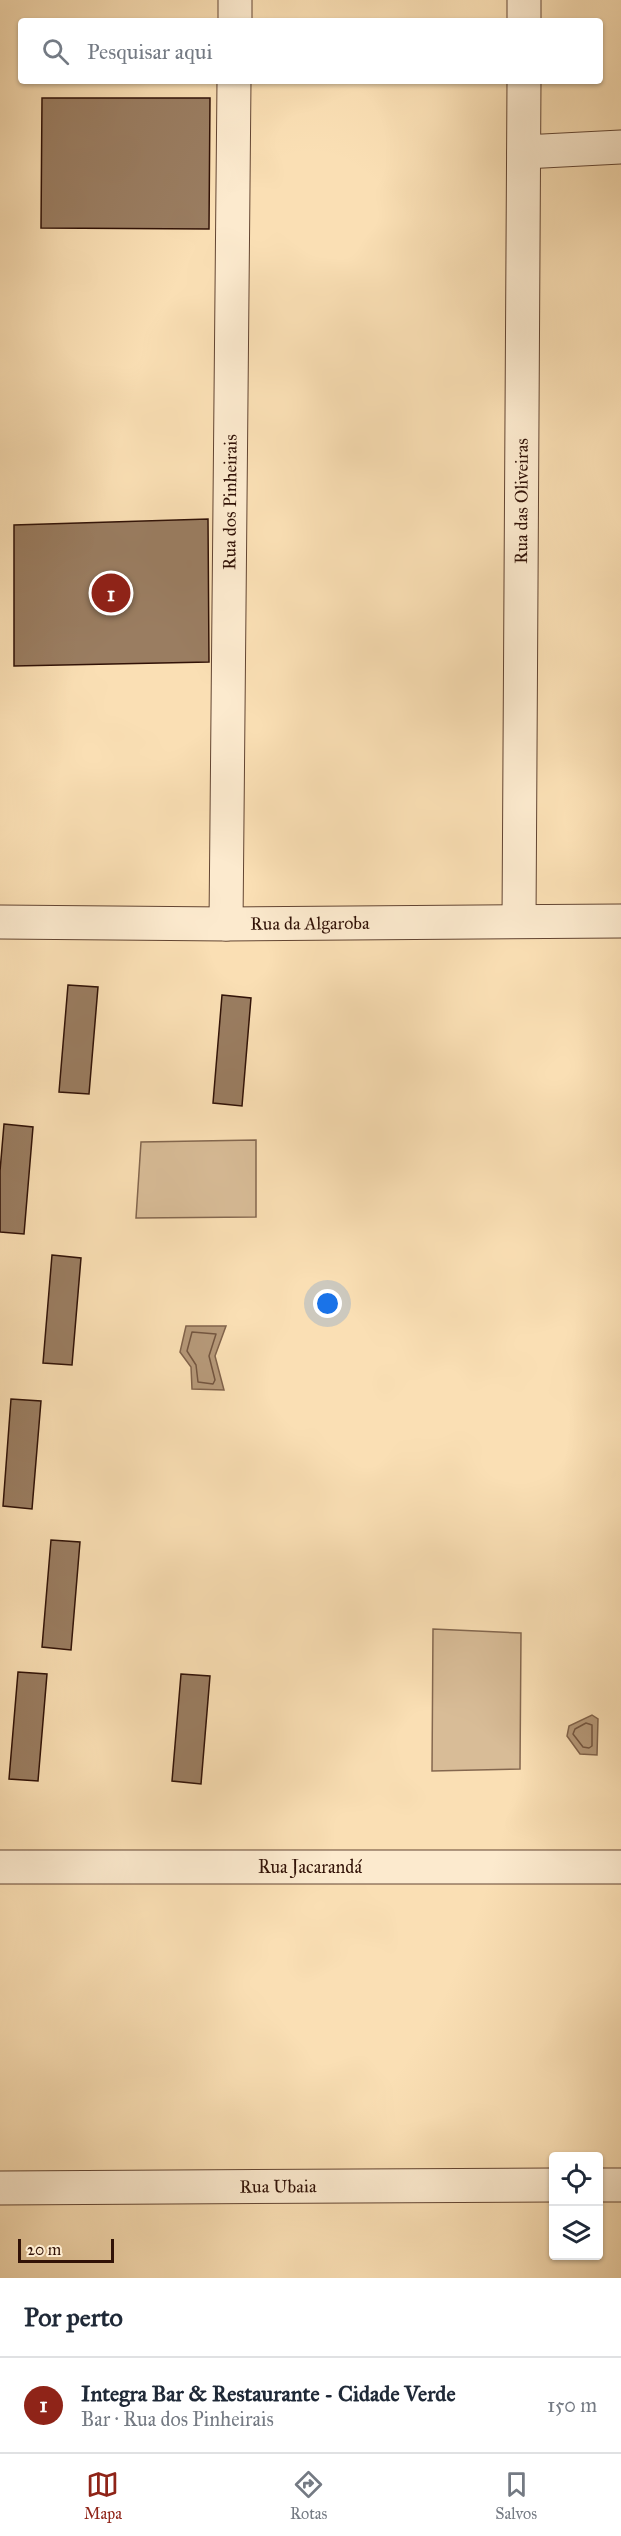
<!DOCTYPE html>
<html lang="pt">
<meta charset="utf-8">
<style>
:root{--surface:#fff;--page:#f6f6f7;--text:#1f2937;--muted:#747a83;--line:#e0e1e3;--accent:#8f2418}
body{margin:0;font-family:"IM FELL Great Primer",serif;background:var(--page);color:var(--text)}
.controls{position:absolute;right:18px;bottom:18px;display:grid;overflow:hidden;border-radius:6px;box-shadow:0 2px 4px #0004}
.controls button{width:54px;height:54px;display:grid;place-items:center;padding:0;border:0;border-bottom:2px solid var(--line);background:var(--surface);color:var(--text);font:30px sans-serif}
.scale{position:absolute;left:18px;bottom:15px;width:96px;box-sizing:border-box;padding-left:6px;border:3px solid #311207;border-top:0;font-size:16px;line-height:21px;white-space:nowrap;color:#311207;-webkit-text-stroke:4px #fceace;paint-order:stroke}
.you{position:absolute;left:328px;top:1304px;width:21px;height:21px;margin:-15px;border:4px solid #fff;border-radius:50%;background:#1a73e8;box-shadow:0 0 0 9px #1a73e833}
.badge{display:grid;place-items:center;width:39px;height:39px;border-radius:50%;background:var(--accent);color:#fff;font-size:20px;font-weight:700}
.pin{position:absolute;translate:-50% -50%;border:3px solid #fff;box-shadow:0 2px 6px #0006}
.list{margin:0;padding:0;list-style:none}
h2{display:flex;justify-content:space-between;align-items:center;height:78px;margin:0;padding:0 24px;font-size:26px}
h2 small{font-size:20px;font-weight:400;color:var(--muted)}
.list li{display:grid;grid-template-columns:39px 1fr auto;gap:18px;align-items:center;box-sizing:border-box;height:96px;padding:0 24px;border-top:2px solid var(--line)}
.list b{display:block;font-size:22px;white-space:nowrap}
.list p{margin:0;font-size:20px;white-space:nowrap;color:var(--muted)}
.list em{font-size:20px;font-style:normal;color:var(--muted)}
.icon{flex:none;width:33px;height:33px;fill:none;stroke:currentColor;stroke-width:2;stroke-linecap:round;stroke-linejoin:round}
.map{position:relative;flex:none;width:621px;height:2278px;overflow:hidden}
.search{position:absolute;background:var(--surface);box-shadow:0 2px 4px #0004;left:18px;right:18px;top:18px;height:66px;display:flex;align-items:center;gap:15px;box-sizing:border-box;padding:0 21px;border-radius:6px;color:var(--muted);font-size:22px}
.sheet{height:174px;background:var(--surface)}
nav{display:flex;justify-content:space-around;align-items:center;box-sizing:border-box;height:84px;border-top:2px solid var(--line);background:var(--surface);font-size:16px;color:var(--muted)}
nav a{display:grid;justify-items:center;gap:3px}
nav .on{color:var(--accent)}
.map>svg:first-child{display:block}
.green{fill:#d8bc97;stroke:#84674f;stroke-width:1.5}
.water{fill:#b69979;stroke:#81634b;stroke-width:1.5}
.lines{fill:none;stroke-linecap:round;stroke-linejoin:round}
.shore{stroke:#745640;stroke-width:1.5}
.building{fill:#9a7d61;stroke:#311207;stroke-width:1.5}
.street-casing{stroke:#634532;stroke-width:35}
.street{stroke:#fceace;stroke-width:33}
.labels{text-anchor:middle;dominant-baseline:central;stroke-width:4.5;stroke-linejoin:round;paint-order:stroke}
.street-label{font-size:18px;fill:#311207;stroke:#fceace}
</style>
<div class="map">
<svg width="621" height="2278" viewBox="0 0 621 2278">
<rect width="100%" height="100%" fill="#fadfb4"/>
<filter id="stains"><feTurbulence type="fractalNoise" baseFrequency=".00333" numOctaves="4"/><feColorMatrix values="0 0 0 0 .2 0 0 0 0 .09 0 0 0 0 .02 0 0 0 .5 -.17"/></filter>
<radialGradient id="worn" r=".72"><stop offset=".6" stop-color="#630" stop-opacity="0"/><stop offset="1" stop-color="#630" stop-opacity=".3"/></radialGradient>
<g class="green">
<path d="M256,1140V1217L136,1218L141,1142Z"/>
<path d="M433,1629L521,1633L520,1769L432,1771Z"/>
</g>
<g class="water">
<path d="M186,1326H226L215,1356L224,1390L192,1389L191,1367L180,1352Z"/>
<path d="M592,1715L598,1719L597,1755L580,1754L567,1736L569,1726Z"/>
</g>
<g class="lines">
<g class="shore">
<path d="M192,1332L216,1334L209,1356L215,1380L213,1384L198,1382L196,1365L187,1351Z"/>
<path d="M586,1723L592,1725V1746L589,1748L583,1747L573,1734L575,1729Z"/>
</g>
</g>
<g class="building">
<path d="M42,98H210L209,229L41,228Z"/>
<path d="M208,519L209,662L14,666V525Z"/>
<path d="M68,985L98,987L89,1094L59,1092Z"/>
<path d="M222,995L251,998L242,1106L213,1103Z"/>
<path d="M4,1124L33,1127L24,1234L0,1232V1171Z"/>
<path d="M52,1255L81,1258L72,1365L43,1363Z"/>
<path d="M11,1399L41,1401L32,1509L3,1506Z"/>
<path d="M51,1540L80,1542L71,1650L42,1647Z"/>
<path d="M18,1672L47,1674L38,1781L9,1779Z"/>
<path d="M181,1674L210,1676L201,1784L172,1781Z"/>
</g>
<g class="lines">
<defs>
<g id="street">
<path d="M524,0V21"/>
<path d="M235,21V0"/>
<path d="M524,152L621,147"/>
<path id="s1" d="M519,921L524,81"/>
<path id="s2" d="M0,922L226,924L621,921"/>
<path id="s3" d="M226,924L234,81"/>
<path id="s4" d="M0,1867H621"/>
<path d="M598,2185H621"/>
<path id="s5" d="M0,2188L554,2185"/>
</g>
</defs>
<use href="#street" class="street-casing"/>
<use href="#street" class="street"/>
</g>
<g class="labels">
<g class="street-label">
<text stroke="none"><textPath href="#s1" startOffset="420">Rua das Oliveiras</textPath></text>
<text stroke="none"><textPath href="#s3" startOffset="422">Rua dos Pinheirais</textPath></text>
<text stroke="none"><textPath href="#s2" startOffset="310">Rua da Algaroba</textPath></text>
<text stroke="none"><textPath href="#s4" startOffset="310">Rua Jacarandá</textPath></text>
<text stroke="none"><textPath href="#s5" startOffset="278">Rua Ubaia</textPath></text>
</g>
</g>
<rect width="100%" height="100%" filter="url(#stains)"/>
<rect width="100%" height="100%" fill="url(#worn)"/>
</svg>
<div class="controls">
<button><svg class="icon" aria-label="locate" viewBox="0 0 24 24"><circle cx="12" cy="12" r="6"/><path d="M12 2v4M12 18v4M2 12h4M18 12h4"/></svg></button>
<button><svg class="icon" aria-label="layers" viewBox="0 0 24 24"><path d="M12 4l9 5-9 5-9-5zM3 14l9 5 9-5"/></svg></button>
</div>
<div class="scale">20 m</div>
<div class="you"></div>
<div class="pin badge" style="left:111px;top:593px">1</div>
<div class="search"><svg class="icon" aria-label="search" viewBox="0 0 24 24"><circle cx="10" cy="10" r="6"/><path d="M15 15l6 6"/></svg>Pesquisar aqui</div>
</div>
<section class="sheet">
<h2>Por perto<small></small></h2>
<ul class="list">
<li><span class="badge">1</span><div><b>Integra Bar &amp; Restaurante - Cidade Verde</b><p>Bar · Rua dos Pinheirais</p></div><em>150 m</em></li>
</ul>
</section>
<nav>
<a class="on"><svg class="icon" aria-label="map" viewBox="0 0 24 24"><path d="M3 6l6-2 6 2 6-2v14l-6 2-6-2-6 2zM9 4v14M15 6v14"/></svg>Mapa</a>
<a><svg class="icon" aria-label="directions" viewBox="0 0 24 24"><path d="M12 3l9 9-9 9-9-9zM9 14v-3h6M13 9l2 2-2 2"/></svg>Rotas</a>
<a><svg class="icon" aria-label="saved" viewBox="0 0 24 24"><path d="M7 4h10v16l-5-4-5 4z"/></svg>Salvos</a>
</nav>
